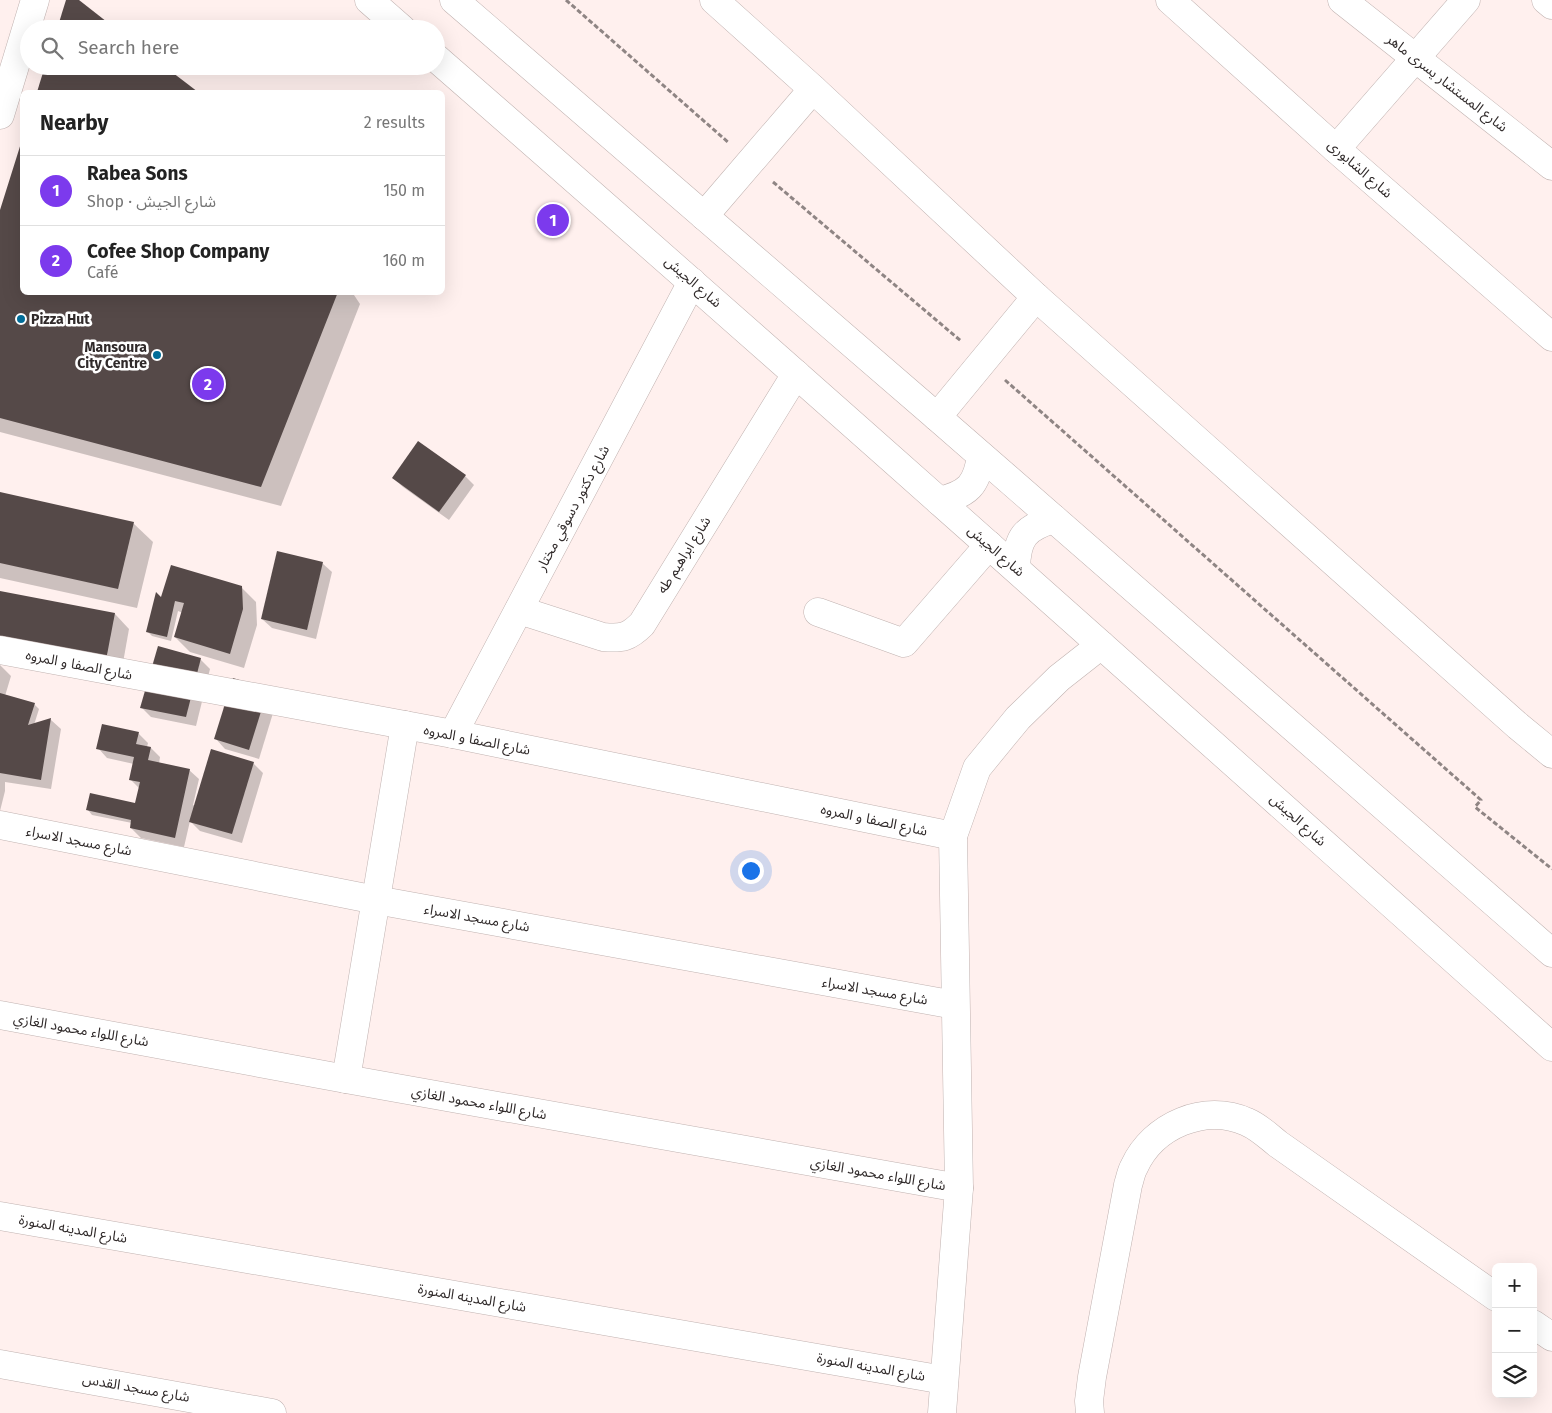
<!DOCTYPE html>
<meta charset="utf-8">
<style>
:root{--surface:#fff;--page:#f2f2f2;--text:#222;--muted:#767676;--line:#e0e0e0;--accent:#7c3aed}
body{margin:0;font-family:"Fira Sans","Noto Sans Arabic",sans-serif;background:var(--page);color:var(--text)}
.controls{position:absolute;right:15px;bottom:15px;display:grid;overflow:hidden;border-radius:8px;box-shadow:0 5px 20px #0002}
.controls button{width:45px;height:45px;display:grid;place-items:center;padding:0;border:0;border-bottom:1px solid var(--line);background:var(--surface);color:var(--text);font:25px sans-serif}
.you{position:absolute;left:750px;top:870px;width:18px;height:18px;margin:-12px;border:4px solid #fff;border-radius:50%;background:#1a73e8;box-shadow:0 0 0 8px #1a73e833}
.badge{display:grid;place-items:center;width:32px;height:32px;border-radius:50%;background:var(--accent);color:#fff;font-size:16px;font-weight:700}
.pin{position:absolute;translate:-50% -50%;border:2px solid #fff;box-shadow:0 1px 5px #0006}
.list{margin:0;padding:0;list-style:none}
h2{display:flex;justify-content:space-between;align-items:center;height:65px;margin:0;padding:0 20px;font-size:21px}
h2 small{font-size:16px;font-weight:400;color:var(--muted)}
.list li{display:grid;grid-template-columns:32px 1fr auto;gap:15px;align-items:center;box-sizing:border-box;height:70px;padding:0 20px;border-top:1px solid var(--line)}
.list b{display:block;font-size:19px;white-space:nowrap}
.list p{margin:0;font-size:16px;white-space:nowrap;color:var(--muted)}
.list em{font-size:16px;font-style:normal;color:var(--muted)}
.icon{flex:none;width:28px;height:28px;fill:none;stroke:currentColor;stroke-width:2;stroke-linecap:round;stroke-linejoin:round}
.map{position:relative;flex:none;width:1552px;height:1413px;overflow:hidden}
.search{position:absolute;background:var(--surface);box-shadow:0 5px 20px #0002;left:20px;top:20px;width:425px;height:55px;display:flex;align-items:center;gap:12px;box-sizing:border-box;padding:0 18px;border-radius:28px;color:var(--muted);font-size:19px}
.panel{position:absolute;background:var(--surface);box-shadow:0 5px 20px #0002;left:20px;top:90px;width:425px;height:205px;border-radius:8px}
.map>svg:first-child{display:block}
.shadow{fill:#0003}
.building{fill:#554948}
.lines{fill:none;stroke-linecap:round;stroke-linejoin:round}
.minor-casing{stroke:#c0b2b0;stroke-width:29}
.major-casing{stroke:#c0b2b0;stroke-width:29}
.path{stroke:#8f8584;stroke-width:3;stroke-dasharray:5 2.5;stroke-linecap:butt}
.minor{stroke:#fff;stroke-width:28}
.major{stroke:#fff;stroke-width:28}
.poi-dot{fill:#016d99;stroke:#fff;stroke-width:2}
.labels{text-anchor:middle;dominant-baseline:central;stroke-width:5;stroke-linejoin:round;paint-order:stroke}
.street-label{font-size:14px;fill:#302a2a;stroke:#fff}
.poi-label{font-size:14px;font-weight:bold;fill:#302a2a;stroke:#fff;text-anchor:start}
</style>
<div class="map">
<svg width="1552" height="1413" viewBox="0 0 1552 1413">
<rect width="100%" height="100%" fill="#fff0ee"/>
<g class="shadow">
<path d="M47,66H162L196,92H38Z"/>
<path d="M22,143V292H352L360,304L281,506L0,432V214Z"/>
<path d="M465,476L474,485L449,520L403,487L393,478Z"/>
<path d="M0,493L133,523L153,542L137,608L0,578Z"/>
<path d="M322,563L332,572L316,639L272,628L262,619Z"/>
<path d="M241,587L256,602L257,625L244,668L190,652L175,637L183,613L178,611L171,641L152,636L148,632L162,599Z"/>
<path d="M0,592L115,614L129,629L121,674Z"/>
<path d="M200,659L210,669L196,726L151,717L141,707Z"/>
<path d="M0,665L11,676L5,696L34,704L39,709L34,725L51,720L61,729L51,789L5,782V791L0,811Z"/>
<path d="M277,700L259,759L225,749L216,739Z"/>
<path d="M138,733L148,743L147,747L151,748L160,757L159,764L189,770L199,779L193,805L195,806L253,763L263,773L242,843L200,831L190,821L184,847L141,838L131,828L132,823L92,815L88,810L136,805L140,789L131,780L134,764L107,758L98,748Z"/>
</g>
<g class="building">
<path d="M66,0H79L116,29H57Z"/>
<path d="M45,66H164L198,92H37Z"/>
<path d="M22,140V292H338L261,487L0,418V210Z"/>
<path d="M418,441L466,475L439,512L392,478Z"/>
<path d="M0,492L134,522L118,589L0,563Z"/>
<path d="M277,551L323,562L307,630L261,619Z"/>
<path d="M171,565L242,586L243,609L230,654L174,637L184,603L175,601L167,637L146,632L156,592L161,597Z"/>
<path d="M0,591L115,613L106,660L0,640Z"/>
<path d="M158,646L201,658L186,717L140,708Z"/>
<path d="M233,678L268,689L249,750L214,739Z"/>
<path d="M0,693L35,703L28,725L51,718L41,780L0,773Z"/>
<path d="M102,724L139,732L136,744L151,747L148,760L190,769L175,838L130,828L131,820L86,810L90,793L135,803L140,782L129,780L134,757L96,749Z"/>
<path d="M211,749L254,762L232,834L189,822Z"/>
</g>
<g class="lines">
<defs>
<g id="minor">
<path d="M714,0L813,89L1036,297L1518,726L1552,754"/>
<path d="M1170,0L1336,149L1552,337"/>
<path d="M1342,0L1552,166"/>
<path d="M1546,0L1552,5"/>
<path d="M0,115L35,0"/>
<path d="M1336,149L1466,0"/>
<path d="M519,610L603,637C622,639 629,637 642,624L796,374"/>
<path d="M818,612L904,643L989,545"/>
<path d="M0,650L453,734L953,836"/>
<path d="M453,734L692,282"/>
<path d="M0,825L376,900L955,1005"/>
<path d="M0,1015L346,1079L959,1188"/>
<path d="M346,1079L405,725"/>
<path d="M0,1216L944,1380"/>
<path d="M1533,1324L1552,1337"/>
<path d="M0,1364L272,1413"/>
<path d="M942,1413L959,1188L953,836L977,768L1018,718L1059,678L1101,645"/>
<path d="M1090,1413L1089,1401L1092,1377L1128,1185C1130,1179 1131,1172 1134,1167C1153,1125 1205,1103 1247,1122C1259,1127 1268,1136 1278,1144L1496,1297"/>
</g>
<g id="major">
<path d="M369,0L402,29"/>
<path d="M454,0L937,417L1552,953"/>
<path d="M436,58C811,385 1181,716 1552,1047"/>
<path d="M704,216L813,89"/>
<path d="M937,417L1036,297"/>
<path d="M939,501C968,494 977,485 981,456"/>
<path d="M1016,568C1017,537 1025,528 1054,519"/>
</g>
</defs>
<use href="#minor" class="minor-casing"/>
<use href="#major" class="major-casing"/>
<g class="path">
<path d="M566,0L729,143"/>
<path d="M773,182L961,341"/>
<path d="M1005,380L1481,800L1475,807L1552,869"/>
</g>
<use href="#minor" class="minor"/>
<use href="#major" class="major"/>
</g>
<g class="poi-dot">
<circle cx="21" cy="319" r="5"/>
<circle cx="157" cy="355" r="5"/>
</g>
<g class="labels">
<g class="street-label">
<text transform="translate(1447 83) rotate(38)">شارع المستشار يسرى ماهر</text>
<text transform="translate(1360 169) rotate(41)">شارع الشابورى</text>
<text transform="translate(693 282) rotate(41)">شارع الجيش</text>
<text transform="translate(573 508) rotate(-62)">شارع دكتور دسوقي مختار</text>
<text transform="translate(996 551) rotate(41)">شارع الجيش</text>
<text transform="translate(684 555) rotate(-58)">شارع ابراهيم طه</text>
<text transform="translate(79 665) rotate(11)">شارع الصفا و المروه</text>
<text transform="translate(477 740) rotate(11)">شارع الصفا و المروه</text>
<text transform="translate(874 820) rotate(12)">شارع الصفا و المروه</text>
<text transform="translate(1298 820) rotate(42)">شارع الجيش</text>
<text transform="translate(79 841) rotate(11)">شارع مسجد الاسراء</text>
<text transform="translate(477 918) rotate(10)">شارع مسجد الاسراء</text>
<text transform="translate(875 991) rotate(10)">شارع مسجد الاسراء</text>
<text transform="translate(81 1030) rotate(10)">شارع اللواء محمود الغازي</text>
<text transform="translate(479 1103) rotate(10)">شارع اللواء محمود الغازي</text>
<text transform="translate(878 1174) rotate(10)">شارع اللواء محمود الغازي</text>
<text transform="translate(73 1229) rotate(10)">شارع المدينه المنورة</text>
<text transform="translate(472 1298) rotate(10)">شارع المدينه المنورة</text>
<text transform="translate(871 1367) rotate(10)">شارع المدينه المنورة</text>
<text transform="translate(136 1388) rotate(10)">شارع مسجد القدس</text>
</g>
<g class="poi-label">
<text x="31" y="319">Pizza Hut</text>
<text x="147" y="347" text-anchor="end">Mansoura<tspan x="147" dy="16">City Centre</tspan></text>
</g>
</g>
</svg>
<div class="controls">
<button>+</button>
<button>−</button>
<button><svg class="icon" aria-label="layers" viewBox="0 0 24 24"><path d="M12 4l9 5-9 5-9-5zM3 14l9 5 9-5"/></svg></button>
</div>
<div class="you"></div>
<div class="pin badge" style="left:553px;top:220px">1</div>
<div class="pin badge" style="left:208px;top:384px">2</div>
<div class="search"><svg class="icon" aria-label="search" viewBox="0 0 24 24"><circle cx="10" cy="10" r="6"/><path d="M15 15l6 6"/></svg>Search here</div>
<section class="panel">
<h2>Nearby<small>2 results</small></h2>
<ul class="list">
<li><span class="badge">1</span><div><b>Rabea Sons</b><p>Shop · شارع الجيش</p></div><em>150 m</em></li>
<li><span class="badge">2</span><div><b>Cofee Shop Company</b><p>Café</p></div><em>160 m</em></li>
</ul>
</section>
</div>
